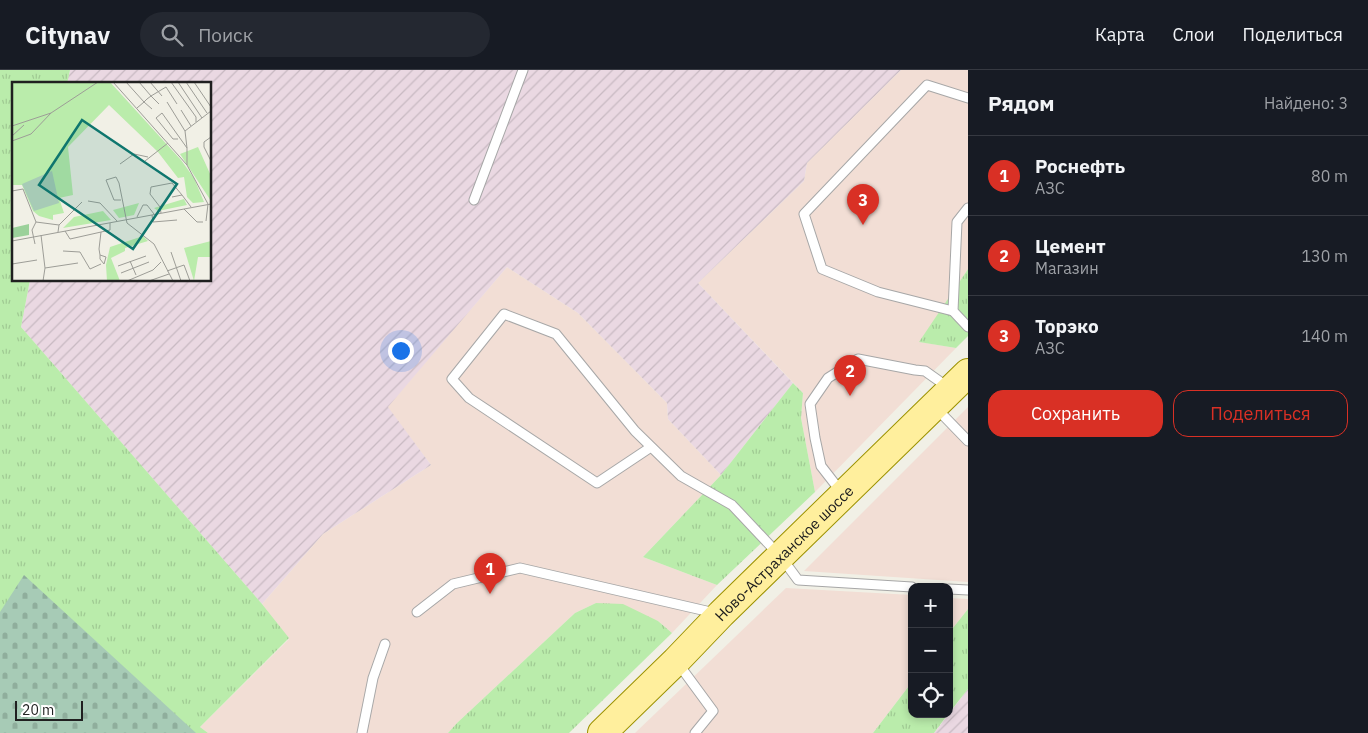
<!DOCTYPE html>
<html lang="ru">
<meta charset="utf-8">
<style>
:root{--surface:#171b24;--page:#242831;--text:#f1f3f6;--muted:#9ea1a6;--line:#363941;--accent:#d93025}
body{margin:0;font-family:"IBM Plex Sans",sans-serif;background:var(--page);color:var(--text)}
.controls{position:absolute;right:15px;bottom:15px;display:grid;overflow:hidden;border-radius:10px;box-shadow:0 2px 8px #0003}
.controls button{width:45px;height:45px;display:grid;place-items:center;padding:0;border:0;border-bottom:1px solid var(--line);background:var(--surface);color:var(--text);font:25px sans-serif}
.scale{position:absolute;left:15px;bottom:12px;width:68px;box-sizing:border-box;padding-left:5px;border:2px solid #202020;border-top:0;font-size:14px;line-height:18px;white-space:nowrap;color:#202020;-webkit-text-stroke:4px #fff;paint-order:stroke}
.you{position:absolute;left:400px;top:280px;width:18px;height:18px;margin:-12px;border:4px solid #fff;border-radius:50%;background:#1a73e8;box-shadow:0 0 0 8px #1a73e833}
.badge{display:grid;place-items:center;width:32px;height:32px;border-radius:50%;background:var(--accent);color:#fff;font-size:16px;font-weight:700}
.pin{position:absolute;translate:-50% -41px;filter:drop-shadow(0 1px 2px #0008)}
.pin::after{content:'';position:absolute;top:26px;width:18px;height:15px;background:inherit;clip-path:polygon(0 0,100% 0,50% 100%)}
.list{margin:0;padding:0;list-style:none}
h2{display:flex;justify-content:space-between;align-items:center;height:65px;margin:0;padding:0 20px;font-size:21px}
h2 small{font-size:16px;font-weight:400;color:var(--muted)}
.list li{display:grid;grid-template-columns:32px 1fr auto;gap:15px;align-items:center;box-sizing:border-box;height:80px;padding:0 20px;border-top:1px solid var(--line)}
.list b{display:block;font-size:19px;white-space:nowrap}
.list p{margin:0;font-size:16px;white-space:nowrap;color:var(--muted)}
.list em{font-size:16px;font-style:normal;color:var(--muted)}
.actions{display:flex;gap:10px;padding:15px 20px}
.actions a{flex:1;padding:11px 0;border:1px solid var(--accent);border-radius:15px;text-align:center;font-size:18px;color:var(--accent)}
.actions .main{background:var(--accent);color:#fff}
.icon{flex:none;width:28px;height:28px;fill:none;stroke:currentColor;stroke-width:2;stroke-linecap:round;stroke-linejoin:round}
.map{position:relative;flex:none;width:968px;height:663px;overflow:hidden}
header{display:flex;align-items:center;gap:30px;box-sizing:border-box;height:70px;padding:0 25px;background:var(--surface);border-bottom:1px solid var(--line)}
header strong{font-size:24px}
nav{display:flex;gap:28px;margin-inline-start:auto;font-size:18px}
.search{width:350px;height:45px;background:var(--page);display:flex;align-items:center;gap:12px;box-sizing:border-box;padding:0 18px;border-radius:28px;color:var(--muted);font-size:19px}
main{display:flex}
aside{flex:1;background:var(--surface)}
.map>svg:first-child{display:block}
.commercial{fill:#f2ded5}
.industrial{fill:url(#industrial-furrows)}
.grass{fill:url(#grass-tufts)}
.cemetery{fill:url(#cemetery-stones)}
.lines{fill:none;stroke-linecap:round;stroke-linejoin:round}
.lane-casing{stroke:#a7a7a7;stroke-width:11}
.primary-casing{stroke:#9c9200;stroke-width:30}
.lane{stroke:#fff;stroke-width:9}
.primary{stroke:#ffef9d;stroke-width:28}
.labels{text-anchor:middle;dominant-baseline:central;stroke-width:4;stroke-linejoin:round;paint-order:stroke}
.street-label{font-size:15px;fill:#202020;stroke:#fff}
.inset-road{fill:none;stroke:#9d9d97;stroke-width:1}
.view{fill:#0f766e;fill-opacity:0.15;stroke:#0f766e;stroke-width:2.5}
.inset-edge{fill:none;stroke:#202020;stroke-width:2.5}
</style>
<header>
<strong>Citynav</strong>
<div class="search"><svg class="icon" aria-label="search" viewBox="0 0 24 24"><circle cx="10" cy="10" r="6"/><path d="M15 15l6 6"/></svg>Поиск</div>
<nav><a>Карта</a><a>Слои</a><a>Поделиться</a></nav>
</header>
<main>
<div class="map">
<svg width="968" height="663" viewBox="0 0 968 663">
<defs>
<pattern id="industrial-furrows" width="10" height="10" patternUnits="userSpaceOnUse" patternTransform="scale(1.25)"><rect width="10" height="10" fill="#ead8e2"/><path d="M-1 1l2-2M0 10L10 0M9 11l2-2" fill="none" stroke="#c8b9c2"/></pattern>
<pattern id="grass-tufts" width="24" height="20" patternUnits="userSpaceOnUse" patternTransform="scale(1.25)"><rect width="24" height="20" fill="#baecab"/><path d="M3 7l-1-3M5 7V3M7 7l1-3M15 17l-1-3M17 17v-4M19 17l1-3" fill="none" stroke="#a0ca93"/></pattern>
<pattern id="cemetery-stones" width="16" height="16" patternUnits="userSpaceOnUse" patternTransform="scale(1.25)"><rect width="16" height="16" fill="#a7cbb6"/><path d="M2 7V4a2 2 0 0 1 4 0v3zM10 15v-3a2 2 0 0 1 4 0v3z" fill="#8fae9c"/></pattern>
</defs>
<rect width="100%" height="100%" fill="#f1f0e6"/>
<g class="commercial">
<path d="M901,0H968V199L920,272L956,278L815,422L801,348L803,323L698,213L804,111L807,93Z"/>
<path d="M507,197L578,243L667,333L668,349L721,405L643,487L717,515L672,563L658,551L596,533L575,543L457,653L448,663H208L200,657L289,569L262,534L323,464L431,395L387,337Z"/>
<path d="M968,337V512L804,501Z"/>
<path d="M786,518L912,525V612L873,663H635Z"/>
<path d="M949,528L968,529V539L949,563Z"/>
</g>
<g class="industrial">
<path d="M70,0H901L807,93L804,111L698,213L793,313L721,405L668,349L667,333L578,243L507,197L388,337L431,395L323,464L262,534L21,257L30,210H210V14H67Z"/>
<path d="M968,619V663H934L949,644Z"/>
</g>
<g class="grass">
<path d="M0,0H70L67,14H14V210H30L21,257L262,534L289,568L200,657L208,663H0Z"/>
<path d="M968,199V266L956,278L919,272Z"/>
<path d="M793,313L803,323L801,348L815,422L717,515L643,487L721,405Z"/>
<path d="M596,533L623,534L658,551L672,563L569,663H448L457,653L575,543Z"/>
<path d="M968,539V619L949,643V563Z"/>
<path d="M912,612V644H948L934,663H873Z"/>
</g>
<path class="cemetery" d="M24,505L196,663H0V542Z"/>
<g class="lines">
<defs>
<g id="lane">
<path d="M474,130L523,0"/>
<path d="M968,138L957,152L953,241L968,257"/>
<path d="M953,241L878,222L822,199L804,144L927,15L968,28"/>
<path d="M936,338L968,371"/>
<path d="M651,377L597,413L469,328L452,309L504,244L556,264L635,361L681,406L732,435L781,487L798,510L912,517"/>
<path d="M842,423L821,396L815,368L810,334L828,308L858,289L915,300L925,301L949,318"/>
<path d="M949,519L968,520"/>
<path d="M417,542L453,514L520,498L715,543"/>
<path d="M677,592L713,641L695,663"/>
<path d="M362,663L373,608L385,574"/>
</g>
<g id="primary">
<path id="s1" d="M602,663L676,591L721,544L968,303"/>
</g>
</defs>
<use href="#lane" class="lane-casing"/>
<use href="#primary" class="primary-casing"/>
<use href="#lane" class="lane"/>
<use href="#primary" class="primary"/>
</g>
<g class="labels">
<g class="street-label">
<text stroke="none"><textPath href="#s1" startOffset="256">Ново-Астраханское шоссе</textPath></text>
</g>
</g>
<g transform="translate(12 12)">
<rect width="199" height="199" fill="#f1f0e6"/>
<path d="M0,0H98L169,78L182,96L192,120L181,121L175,115L172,95L166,96L146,70L97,23L56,65L61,113L47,116L52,131L41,133V138L27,134L21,129L10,103H0ZM186,65L199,94V119L168,72ZM172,117L175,123L146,129L142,126ZM127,121L122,133L107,136L101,128ZM91,129L99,138L51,146L62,135ZM131,154L136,159L113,166V169L99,176L108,199H95L94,183L98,165ZM199,159V175H186L182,199L172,166Z" fill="#baecab"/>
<path d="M17,142V153L0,156V146Z" fill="#9bd19a"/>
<path d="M40,89L47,121L22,129L10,102Z" fill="#a7cbb6"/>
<path class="inset-road" d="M101,0L175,83L196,122L194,139M114,0L132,20L125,26M127,0L139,14L154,5L165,22M138,0L150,14M159,0L184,35V40M166,0L190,36M174,0L195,31M182,0L199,25M155,20L173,49L175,66M140,27L132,20L135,17L139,14L147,22M169,28L179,44M0,44L39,31L86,0M173,49L199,29M0,54L12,43M199,55L192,60V65L199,79M166,57H161L144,36L150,31L175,66V83M0,59L19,52L39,31M133,79L156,61M108,82L122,72L136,75M0,109L11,107L24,140L47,143M160,115L170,113L179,125M109,118H102L94,98L104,95L107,101L115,141L142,162L161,199M76,119L88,121L105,139M148,125L138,112L139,105L160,101L170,113M172,127L185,140H191M149,131L148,125L157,115M140,133L141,140L165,138M125,135L131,123H135L142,132M53,149L58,157L98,148V141M46,150L47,143L70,120M29,153L33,186L31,199M0,159L199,122M23,162L20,148L24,140M51,169L68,170L78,187L89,182M159,170L169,199M88,173L94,175L92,182L88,177V173L87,167L89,150M118,179L124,193M0,182L25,178M106,184L134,174M33,186L66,181M155,189L172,183L178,199M109,191L137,180M115,199L141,188L149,180M137,199L157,192"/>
<path class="view" d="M70,38L165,102L121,167L27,103Z"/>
<rect width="199" height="199" class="inset-edge"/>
</g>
</svg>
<div class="controls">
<button>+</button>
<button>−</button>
<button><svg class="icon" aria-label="locate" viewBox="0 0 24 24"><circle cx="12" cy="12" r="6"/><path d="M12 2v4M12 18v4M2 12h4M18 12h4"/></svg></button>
</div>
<div class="scale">20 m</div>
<div class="you"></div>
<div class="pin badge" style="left:490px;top:524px">1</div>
<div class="pin badge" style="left:850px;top:326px">2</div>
<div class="pin badge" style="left:863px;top:155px">3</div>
</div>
<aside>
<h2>Рядом<small>Найдено: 3</small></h2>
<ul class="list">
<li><span class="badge">1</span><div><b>Роснефть</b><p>АЗС</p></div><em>80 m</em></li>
<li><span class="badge">2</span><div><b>Цемент</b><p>Магазин</p></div><em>130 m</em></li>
<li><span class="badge">3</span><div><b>Торэко</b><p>АЗС</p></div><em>140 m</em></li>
</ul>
<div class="actions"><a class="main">Сохранить</a><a>Поделиться</a></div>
</aside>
</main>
